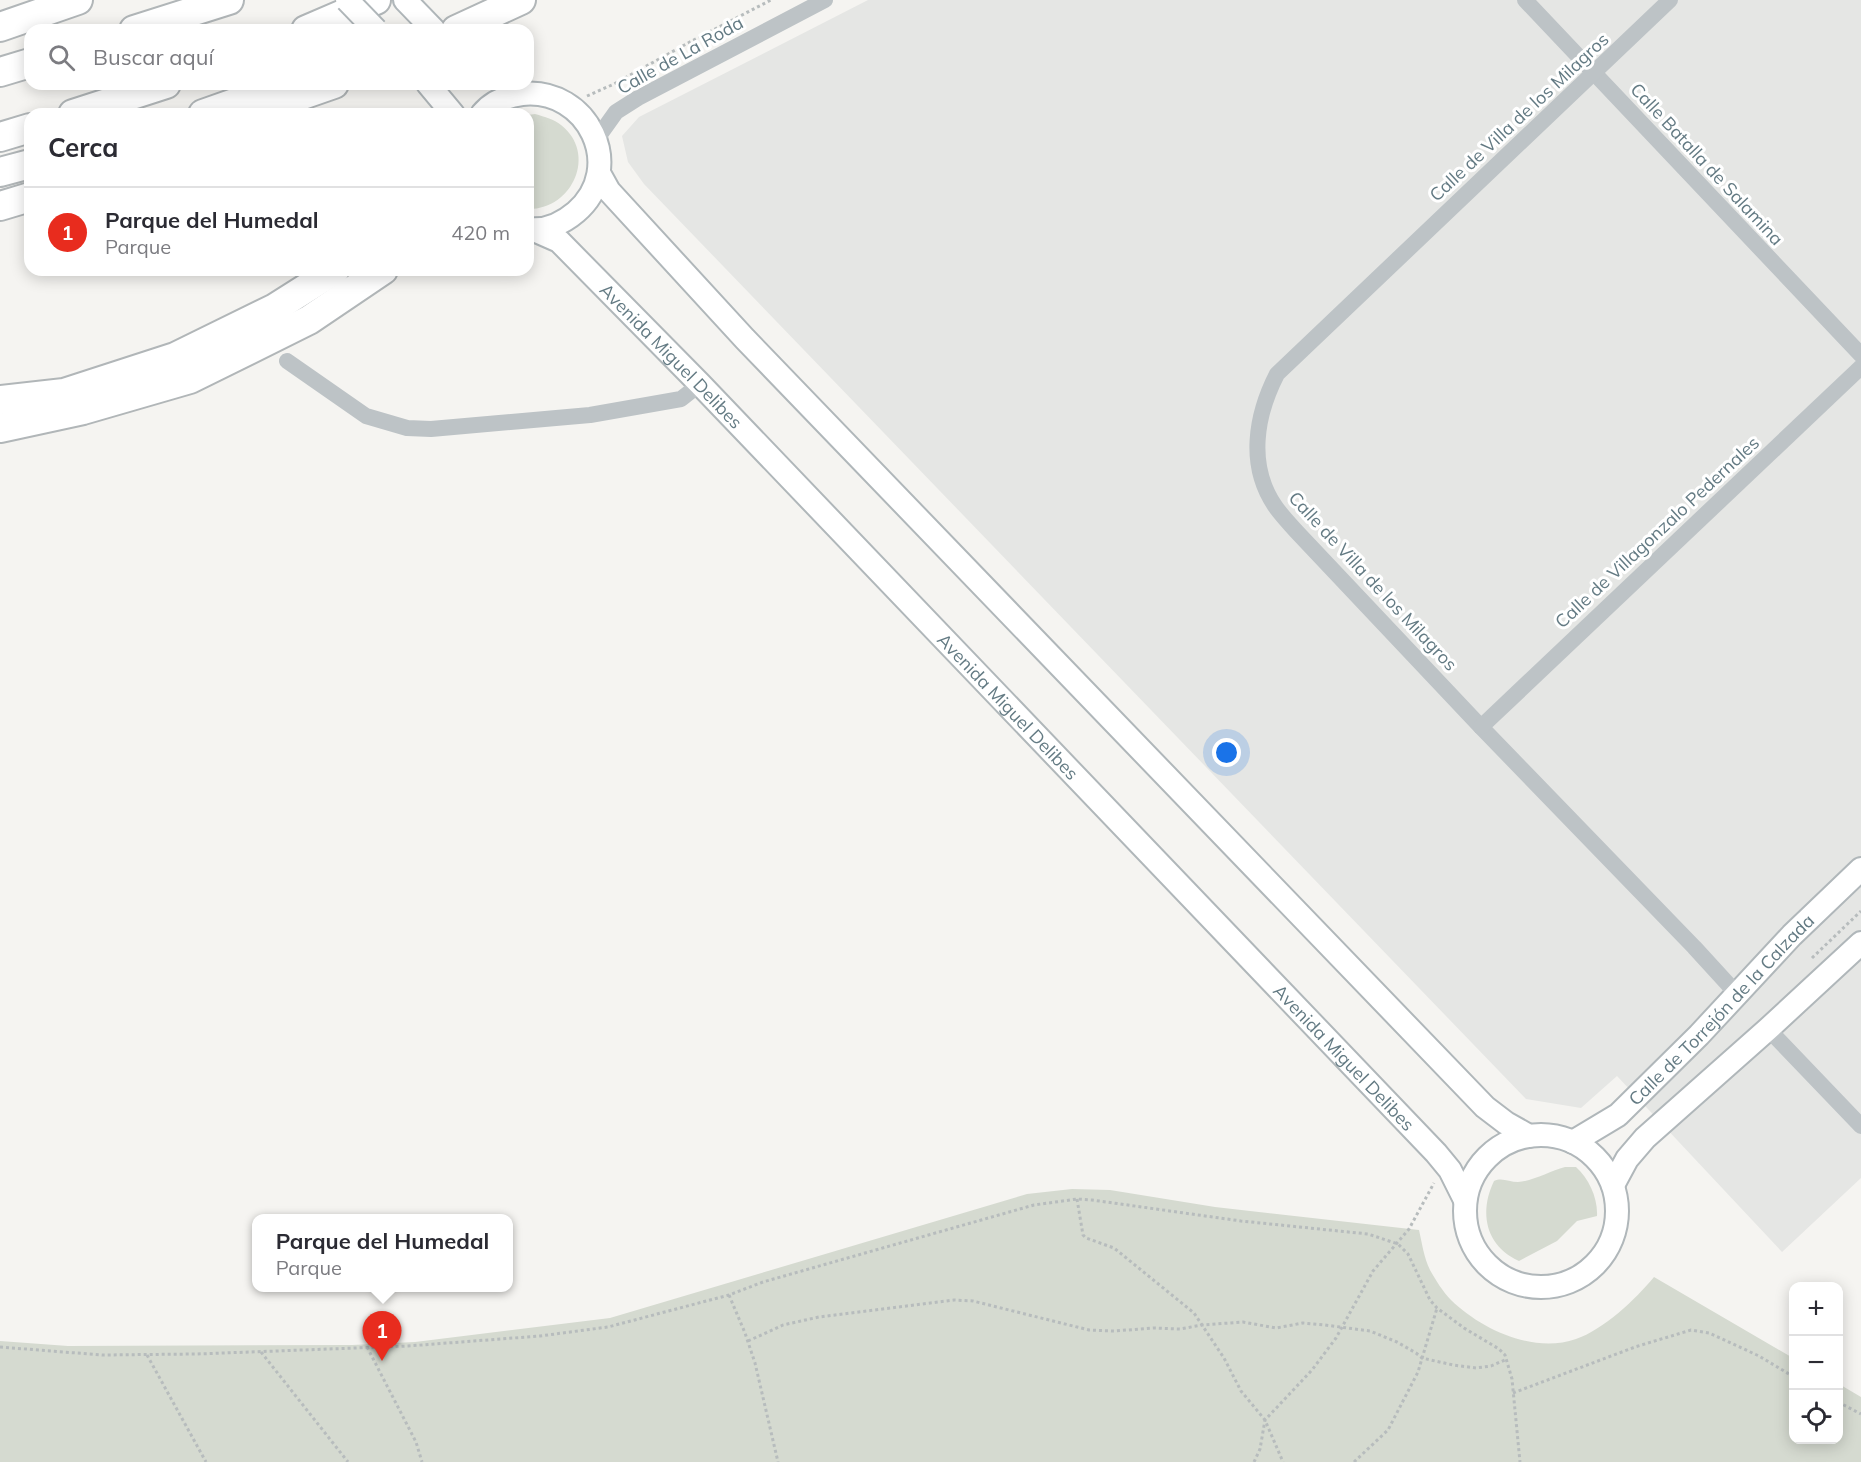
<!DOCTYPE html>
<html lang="es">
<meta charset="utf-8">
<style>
:root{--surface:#fff;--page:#f2f2f3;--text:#2b2b33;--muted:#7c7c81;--line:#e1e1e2;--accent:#e82c1e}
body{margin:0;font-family:Mulish,sans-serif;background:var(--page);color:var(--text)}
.controls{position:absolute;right:18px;bottom:18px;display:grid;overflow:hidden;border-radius:12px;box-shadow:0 3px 15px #0003}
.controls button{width:54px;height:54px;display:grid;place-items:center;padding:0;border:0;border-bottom:2px solid var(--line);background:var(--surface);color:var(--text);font:30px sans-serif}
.you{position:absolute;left:1227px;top:753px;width:21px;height:21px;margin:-15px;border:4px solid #fff;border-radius:50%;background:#1a73e8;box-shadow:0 0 0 9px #1a73e833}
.badge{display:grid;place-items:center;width:39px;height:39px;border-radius:50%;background:var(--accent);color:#fff;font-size:20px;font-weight:700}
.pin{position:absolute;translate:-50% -50px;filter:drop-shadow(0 2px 3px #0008)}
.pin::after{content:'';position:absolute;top:32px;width:21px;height:18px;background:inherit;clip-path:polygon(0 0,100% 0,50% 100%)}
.popup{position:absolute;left:252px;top:1214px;width:261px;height:78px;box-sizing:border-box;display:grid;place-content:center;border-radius:12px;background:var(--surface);filter:drop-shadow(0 2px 4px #0005);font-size:20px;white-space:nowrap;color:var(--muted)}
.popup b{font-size:22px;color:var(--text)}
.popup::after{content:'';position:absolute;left:50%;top:100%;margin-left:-12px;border:12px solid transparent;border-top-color:var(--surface)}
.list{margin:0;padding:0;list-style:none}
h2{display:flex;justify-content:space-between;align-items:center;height:78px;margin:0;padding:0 24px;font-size:26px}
h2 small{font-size:20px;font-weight:400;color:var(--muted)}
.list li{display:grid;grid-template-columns:39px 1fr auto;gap:18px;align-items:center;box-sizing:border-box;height:90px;padding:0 24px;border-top:2px solid var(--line)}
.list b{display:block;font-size:22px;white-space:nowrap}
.list p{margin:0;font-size:20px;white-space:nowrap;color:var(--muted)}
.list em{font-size:20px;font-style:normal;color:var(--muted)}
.icon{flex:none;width:33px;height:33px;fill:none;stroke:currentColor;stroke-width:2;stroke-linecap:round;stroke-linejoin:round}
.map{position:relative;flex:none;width:1861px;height:1462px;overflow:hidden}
.search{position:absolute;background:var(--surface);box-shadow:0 3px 15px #0003;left:24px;top:24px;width:510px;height:66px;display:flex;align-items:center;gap:15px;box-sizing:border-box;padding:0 21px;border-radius:18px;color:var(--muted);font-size:22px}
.panel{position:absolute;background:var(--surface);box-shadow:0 3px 15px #0003;left:24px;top:108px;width:510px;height:168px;border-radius:18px}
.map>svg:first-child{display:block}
.built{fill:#e5e6e4}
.green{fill:#d5dad0}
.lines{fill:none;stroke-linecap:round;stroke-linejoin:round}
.secondary-casing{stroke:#b0b7ba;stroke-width:26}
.motorway-casing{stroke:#b1b6b8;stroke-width:32}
.path{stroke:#b7bcbd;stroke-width:3;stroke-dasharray:3 3;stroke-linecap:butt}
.minor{stroke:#bdc3c6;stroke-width:16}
.secondary{stroke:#fff;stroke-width:22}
.motorway{stroke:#fff;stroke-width:28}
.secondary-bridge-casing{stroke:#b0b7ba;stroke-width:26;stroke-linecap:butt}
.secondary-bridge{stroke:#fff;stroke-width:22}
.labels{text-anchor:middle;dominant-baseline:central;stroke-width:6;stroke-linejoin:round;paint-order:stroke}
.street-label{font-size:18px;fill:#637a83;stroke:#fff}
</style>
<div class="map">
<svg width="1861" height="1462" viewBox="0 0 1861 1462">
<rect width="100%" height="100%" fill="#f5f4f1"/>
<path class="built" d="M868,0H1861V1178L1782,1252L1617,1076L1581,1108L1526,1099L644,184L628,162L622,136L639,117Z"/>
<g class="green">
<path d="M535,114C545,117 554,119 561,125C598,154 572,210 528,209V115Z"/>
<path d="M1565,1167H1576C1589,1179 1598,1198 1597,1216L1577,1221L1557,1241L1519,1261C1485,1246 1479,1212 1494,1181C1502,1177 1509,1182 1518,1182C1533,1181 1550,1171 1565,1167Z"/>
<path d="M1072,1189L1110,1190L1215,1207L1419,1230C1422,1243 1424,1258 1430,1270C1435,1279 1443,1292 1451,1300C1481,1329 1533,1354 1576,1339C1603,1330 1636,1299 1654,1277L1793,1358L1794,1440H1838L1839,1384L1861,1397V1462H0V1341L68,1346L352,1345L415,1342L610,1318L1027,1194Z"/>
</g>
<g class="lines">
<defs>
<g id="secondary">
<path d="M405,0L434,30"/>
<path d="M428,84L453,114"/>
<path d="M482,114C492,102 507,96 522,94C588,87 627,168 576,212C563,223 546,231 529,229"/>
<path d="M599,173L609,191L745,339L1485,1107L1506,1123L1529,1136"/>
<path id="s1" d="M534,230L559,241L700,384L1436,1153L1450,1170L1465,1200"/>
<circle cx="1541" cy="1211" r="76"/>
<path id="s2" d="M1573,1142L1618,1115L1699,1035L1792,935L1861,869"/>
<path d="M1613,1185L1627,1159L1645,1138L1768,1029L1861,943"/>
</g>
<g id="motorway">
<path d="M0,27L78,0"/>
<path d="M134,30L229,0"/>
<path d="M306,30L376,0"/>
<path d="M456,30L521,0"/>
<path d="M0,72L30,63"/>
<path d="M268,107L334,84"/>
<path d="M73,114L166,84"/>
<path d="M203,114L288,84"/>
<path d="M0,137L30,128"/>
<path d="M0,172L30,164"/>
<path d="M0,206L30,197"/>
<path d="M0,400L64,393L175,357L275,308L335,270"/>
<path d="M0,428L83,410L190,379L309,320L383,270"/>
</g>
</defs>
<use href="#secondary" class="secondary-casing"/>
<use href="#motorway" class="motorway-casing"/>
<g class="path">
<path d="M587,96L614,84L688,43L771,0"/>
<path d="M1812,958L1861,911"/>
<path d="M1077,1199L1083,1235L1086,1238L1114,1248L1194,1313L1224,1358L1241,1391L1265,1420L1283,1462"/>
<path d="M729,1295L745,1333L755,1363L778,1462"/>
<path d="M748,1341L783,1325L819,1317L954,1300L973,1301L1089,1330L1114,1331L1154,1328L1180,1329L1202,1325L1243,1322L1276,1328L1303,1323L1325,1325L1370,1331L1397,1342L1416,1353L1422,1358L1453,1365L1476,1368L1491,1366L1507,1359"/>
<path d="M0,1347L102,1355L197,1354L408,1346L540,1336L608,1327L729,1295L763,1282L1034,1205L1077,1199L1092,1200L1241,1221L1368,1234L1398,1244L1408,1254L1430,1300L1437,1308L1464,1328L1499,1349L1505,1355L1512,1379L1520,1462"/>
<path d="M367,1347L416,1442L422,1462"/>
<path d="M261,1352L348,1462"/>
<path d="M147,1355L206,1462"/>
<path d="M1513,1393L1635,1347L1691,1330L1709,1333L1759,1356L1794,1377"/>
<path d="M1838,1402L1861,1414"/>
<path d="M1254,1462L1260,1449L1265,1420L1312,1370L1336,1338L1373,1271L1409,1229L1434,1183"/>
<path d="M1354,1462L1388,1430L1418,1372L1437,1308"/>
</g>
<g class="minor">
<path d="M1525,0L1861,355"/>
<path d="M1670,0L1277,374C1256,415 1247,465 1275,506C1281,515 1289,523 1296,531L1481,727L1694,947L1737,994"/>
<path d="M596,140L616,112L638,98L825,0"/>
<path d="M287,361L366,416L407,428L431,429L590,415L681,399L700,384"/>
<path d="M1481,727L1861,367"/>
<path d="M1768,1029L1861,1126"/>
</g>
<use href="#secondary" class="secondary"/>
<use href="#motorway" class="motorway"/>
<defs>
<path id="secondary-bridge" d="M347,0L376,30"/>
</defs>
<use href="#secondary-bridge" class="secondary-bridge-casing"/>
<use href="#secondary-bridge" class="secondary-bridge"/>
</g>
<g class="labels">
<g class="street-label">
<text transform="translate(680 55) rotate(-29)">Calle de La Roda</text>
<text transform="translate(1519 117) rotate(-43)">Calle de Villa de los Milagros</text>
<text transform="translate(1707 164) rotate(47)">Calle Batalla de Salamina</text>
<text stroke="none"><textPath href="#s1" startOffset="188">Avenida Miguel Delibes</textPath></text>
<text transform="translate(1657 532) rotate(-43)">Calle de Villagonzalo Pedernales</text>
<text transform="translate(1373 581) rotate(47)">Calle de Villa de los Milagros</text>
<text stroke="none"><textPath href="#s1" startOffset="674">Avenida Miguel Delibes</textPath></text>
<text stroke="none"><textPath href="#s2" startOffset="200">Calle de Torrejón de la Calzada</textPath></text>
<text stroke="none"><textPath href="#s1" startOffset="1160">Avenida Miguel Delibes</textPath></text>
</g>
</g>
</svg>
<div class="controls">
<button>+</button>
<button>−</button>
<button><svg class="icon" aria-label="locate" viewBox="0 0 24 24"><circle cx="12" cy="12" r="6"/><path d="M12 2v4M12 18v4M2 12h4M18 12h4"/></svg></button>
</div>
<div class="you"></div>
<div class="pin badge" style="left:382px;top:1361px">1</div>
<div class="popup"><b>Parque del Humedal</b>Parque</div>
<div class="search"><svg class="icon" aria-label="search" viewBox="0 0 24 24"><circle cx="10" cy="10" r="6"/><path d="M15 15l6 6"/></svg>Buscar aquí</div>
<section class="panel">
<h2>Cerca<small></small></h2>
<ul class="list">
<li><span class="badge">1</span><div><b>Parque del Humedal</b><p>Parque</p></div><em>420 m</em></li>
</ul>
</section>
</div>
